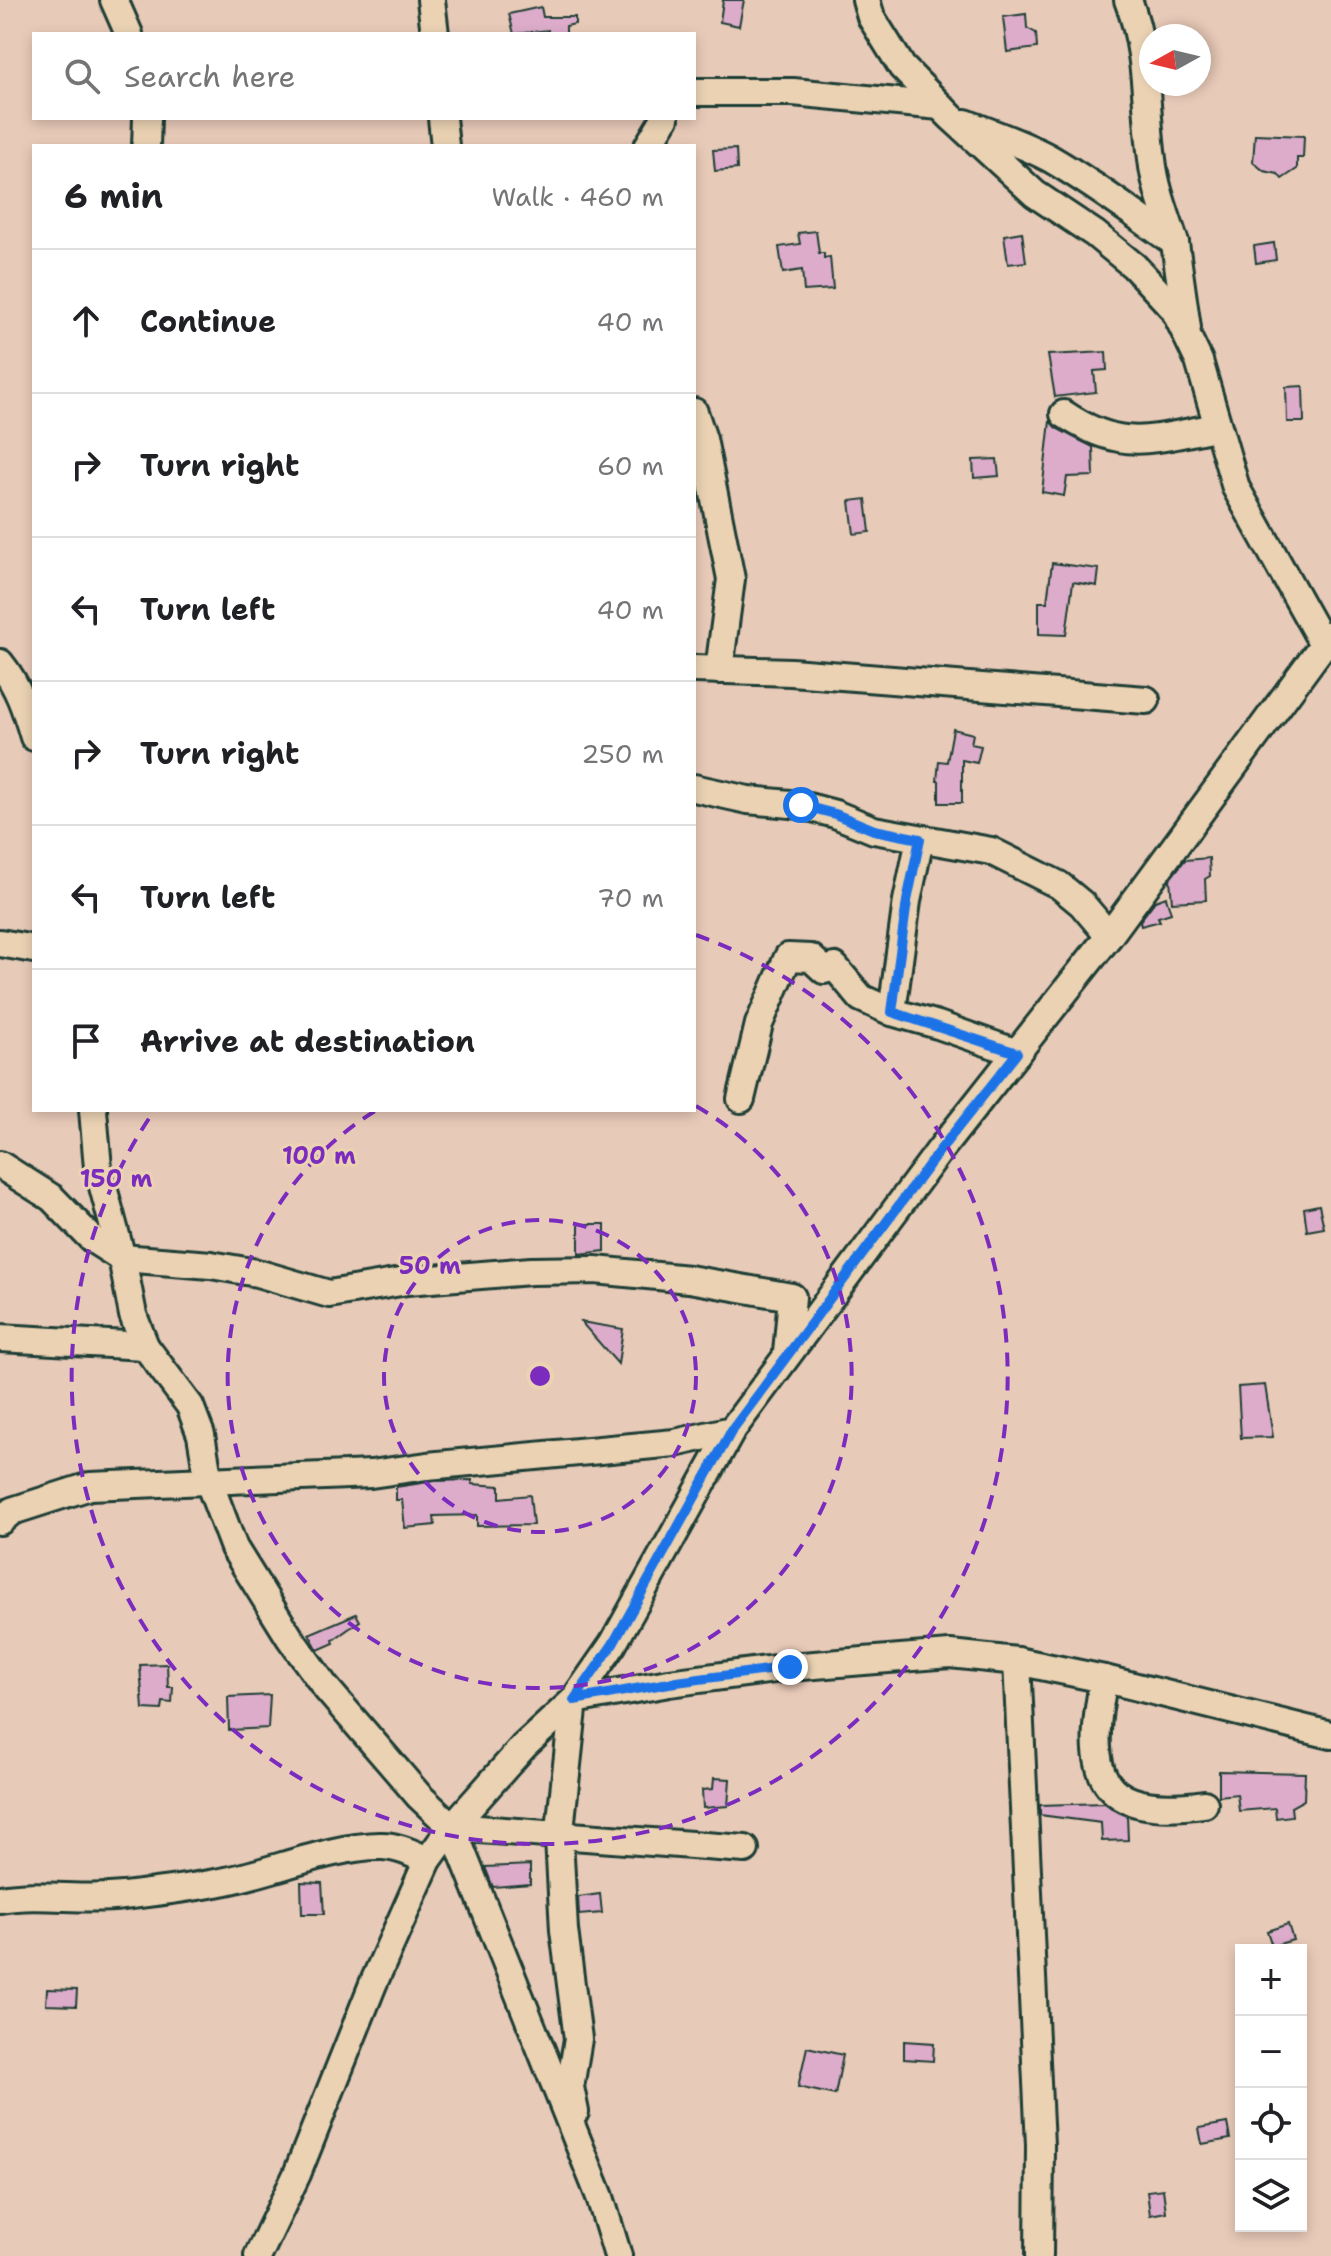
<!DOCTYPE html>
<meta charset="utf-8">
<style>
:root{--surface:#fff;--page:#f6f6f6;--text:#202124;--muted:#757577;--line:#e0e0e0}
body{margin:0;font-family:"Shantell Sans",sans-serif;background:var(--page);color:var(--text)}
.controls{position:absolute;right:24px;bottom:24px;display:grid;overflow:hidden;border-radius:0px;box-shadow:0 4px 12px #0003}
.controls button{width:72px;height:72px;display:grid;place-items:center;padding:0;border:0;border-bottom:2px solid var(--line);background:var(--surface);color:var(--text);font:40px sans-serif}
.compass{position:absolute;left:1139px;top:24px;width:72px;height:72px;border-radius:50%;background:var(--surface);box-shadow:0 4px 12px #0003;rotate:262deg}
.stop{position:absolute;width:24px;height:24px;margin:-18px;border:6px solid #1a73e8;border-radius:50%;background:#fff}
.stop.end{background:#1a73e8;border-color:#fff;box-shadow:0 2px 8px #0008}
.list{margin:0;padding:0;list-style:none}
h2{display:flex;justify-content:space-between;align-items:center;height:104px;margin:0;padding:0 32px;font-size:34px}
h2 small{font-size:26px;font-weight:400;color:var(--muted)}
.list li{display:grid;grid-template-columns:52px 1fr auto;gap:24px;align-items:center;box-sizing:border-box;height:144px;padding:0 32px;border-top:2px solid var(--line)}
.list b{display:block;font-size:30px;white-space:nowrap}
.list em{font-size:26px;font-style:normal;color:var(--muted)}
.icon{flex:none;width:44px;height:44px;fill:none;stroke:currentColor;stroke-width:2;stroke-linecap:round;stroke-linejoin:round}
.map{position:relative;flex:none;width:1331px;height:2256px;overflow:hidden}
.search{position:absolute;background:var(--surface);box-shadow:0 4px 12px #0003;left:32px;top:32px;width:664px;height:88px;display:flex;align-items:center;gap:20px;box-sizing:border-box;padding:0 28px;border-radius:0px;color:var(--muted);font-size:30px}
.panel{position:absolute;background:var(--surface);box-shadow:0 4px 12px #0003;left:32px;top:144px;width:664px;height:968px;border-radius:0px}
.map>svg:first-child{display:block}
.building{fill:#ddacca;stroke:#1f3d34;stroke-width:2}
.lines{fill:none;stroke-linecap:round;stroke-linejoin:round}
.minor-casing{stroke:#1f3d34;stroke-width:32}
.minor{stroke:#ebd2b3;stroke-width:26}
.route{stroke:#1a73e8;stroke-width:10}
.ring{fill:none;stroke:#7b2cbf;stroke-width:4;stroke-dasharray:14 10}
.centre{fill:#7b2cbf;stroke:#ebd2b3;stroke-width:4}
.ring-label{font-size:24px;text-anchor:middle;font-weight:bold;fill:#7b2cbf;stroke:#ebd2b3;stroke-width:6;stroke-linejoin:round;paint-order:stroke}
</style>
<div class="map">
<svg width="1331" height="2256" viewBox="0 0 1331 2256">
<rect width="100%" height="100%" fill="#e8cab8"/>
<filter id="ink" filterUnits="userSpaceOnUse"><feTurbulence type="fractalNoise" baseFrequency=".0125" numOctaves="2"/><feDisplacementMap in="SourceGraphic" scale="16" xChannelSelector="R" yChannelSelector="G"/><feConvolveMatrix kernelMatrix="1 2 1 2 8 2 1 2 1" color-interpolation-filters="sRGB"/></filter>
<g filter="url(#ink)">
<g class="building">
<path d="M723,0H744L739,26L720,22Z"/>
<path d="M541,7L543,17H575V24L566,26V34H548V30L514,34L509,14Z"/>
<path d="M1026,14L1027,28L1036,33L1037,48L1007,52L1003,17Z"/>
<path d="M1255,134L1304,136L1303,158H1297V169L1282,179L1278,174L1264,171L1253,162Z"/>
<path d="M736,149L737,169L715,171L713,150Z"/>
<path d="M816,231L819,253H824V258L830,257L833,289L804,291L802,270L783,273L779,247L800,244L798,233Z"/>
<path d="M1022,232L1026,262L1008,264L1004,235Z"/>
<path d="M1274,243L1276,260L1256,263L1254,246Z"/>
<path d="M1106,352L1107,370L1094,371L1096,392L1055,397L1048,355Z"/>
<path d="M1303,386L1304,422H1287L1286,387Z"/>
<path d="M1050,421L1056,428L1093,447L1094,476L1067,477L1064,496L1042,492Z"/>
<path d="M997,459L999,476L974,478L973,460Z"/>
<path d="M866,499L870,532L854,534L850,501Z"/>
<path d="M1052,563L1099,569L1097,586L1073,582L1066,635L1039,634V602H1047Z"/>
<path d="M953,729L973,734L971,744L981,746L977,763L962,760V803H939V781H937L939,761L947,762Z"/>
<path d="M1209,858L1210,876L1205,879L1206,900L1172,902L1170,879L1185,860Z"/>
<path d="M1166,897L1171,913L1158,917L1160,921L1141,926L1140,921L1155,901Z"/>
<path d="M1319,1205L1324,1228L1307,1231L1304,1208Z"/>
<path d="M579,1224H605V1251L579,1254Z"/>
<path d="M581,1322L623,1329L618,1364Z"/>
<path d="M1265,1385L1273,1437L1241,1438L1238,1387Z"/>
<path d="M472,1480V1484L500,1486V1498L530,1495L533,1525L477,1526V1515L434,1516L435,1525L405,1528L402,1500H396V1487L435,1481Z"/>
<path d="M356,1614L360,1621L333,1640L334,1643L318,1650L309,1634Z"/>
<path d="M167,1664L168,1687H173L172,1703L163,1702L162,1710L143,1709L140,1665Z"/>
<path d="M270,1695L268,1728L229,1730L228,1697Z"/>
<path d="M1219,1771L1305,1773L1304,1800L1291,1807L1292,1816L1276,1818L1275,1808L1239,1811L1237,1794L1219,1796Z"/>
<path d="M714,1778L730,1779L728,1806L703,1808L702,1790L713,1789Z"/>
<path d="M1105,1803L1127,1816L1128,1840L1102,1841L1101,1823L1040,1815V1805Z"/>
<path d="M530,1865V1884L493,1887L485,1867Z"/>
<path d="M301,1882L322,1883L324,1914H302Z"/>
<path d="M600,1894L602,1913L579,1915L578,1897Z"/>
<path d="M1288,1924L1293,1940L1272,1946L1267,1931Z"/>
<path d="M47,1989L77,1990L76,2006L46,2005Z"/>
<path d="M904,2041L934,2043L933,2061L904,2059Z"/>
<path d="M807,2047L843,2055L835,2095L798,2087Z"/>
<path d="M1227,2123L1230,2139L1202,2144L1199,2128Z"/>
<path d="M1163,2189L1166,2212L1150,2215L1147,2191Z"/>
</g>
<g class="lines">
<defs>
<g id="minor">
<path d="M114,0L129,34"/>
<path d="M431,0L435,34"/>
<path d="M866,0L871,17L902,67L951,117L1035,194L1095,234L1134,266L1174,309L1199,361L1236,488L1323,644"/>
<path d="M1128,0C1148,50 1145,106 1152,159C1155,188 1166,215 1175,243"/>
<path d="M694,92H793L940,106"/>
<path d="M442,118L445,146"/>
<path d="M965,123C994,134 1024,144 1051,159C1094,184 1134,214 1175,243L1187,328"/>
<path d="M146,146L147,118"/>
<path d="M648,146L665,118"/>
<path d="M694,412L703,439L731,579L719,670"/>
<path d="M1064,414C1124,454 1153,438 1217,427"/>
<path d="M0,663C18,685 26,710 34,737"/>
<path d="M694,669L791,672L1146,700"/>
<path d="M694,788L748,800L801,805L835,814L874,830L991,851L1059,885L1082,904L1109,936"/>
<path d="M920,839L907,901L892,1012L938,1025L1017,1053"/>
<path d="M0,943L34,949"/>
<path d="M741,1099L759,1024L788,957L811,958L824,970L835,967L861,998L892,1012"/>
<path d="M93,1110L98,1168L122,1258L133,1315L145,1346L190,1406L201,1435L209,1482L234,1548L290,1638L326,1688L419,1796L452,1827L600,2197L618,2256"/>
<path d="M0,1165L52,1198L92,1239L122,1258L211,1265L257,1273L329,1294L407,1281L531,1271L595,1270L689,1279L792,1297L787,1353"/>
<path d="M0,1338L145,1346"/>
<path d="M0,1521L12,1511L90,1486L371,1474L427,1466L675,1443L732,1430"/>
<path d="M1017,1661L1040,2145L1039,2256"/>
<path d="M1104,1679C1085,1773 1097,1819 1204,1804"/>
<path d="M452,1827L745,1849"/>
<path d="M0,1899C41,1892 82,1901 123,1896C157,1892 192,1888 226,1881C272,1872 336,1845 382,1846C398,1846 413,1854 428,1860"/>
<path d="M575,2112L570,2087L578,2039L564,1930L559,1839L574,1700L669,1683L790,1667L950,1654L1017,1661L1109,1680L1331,1735"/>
<path d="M258,2256L297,2174L373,1984L428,1860L452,1827L523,1747L574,1700L613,1644L732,1430L940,1150L1109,936L1331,634"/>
</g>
</defs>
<use href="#minor" class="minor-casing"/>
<use href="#minor" class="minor"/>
</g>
</g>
<g class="lines" filter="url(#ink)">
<path class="route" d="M790,1667L669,1683L574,1700L613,1644L732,1430L940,1150L1017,1053L892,1012L907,901L920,839L874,830L835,814L801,805"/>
</g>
<g class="ring">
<circle cx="540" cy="1376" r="156"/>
<path d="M696 1106A312 312 0 1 1 375 1111"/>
<path d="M696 935A468 468 0 1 1 154 1111"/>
</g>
<circle cx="540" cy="1376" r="12" class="centre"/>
<g class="ring-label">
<text x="319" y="1164">100 m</text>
<text x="116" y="1187">150 m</text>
<text x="430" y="1274">50 m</text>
</g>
</svg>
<div class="controls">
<button>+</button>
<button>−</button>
<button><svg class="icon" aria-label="locate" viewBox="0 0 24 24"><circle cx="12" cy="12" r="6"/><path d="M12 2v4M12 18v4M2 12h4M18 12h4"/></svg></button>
<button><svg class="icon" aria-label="layers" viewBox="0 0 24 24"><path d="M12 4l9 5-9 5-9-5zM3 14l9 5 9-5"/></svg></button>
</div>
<svg class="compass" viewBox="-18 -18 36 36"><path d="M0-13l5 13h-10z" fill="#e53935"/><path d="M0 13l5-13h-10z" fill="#757577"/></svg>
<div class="stop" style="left:801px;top:805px"></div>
<div class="stop end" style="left:790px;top:1667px"></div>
<div class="search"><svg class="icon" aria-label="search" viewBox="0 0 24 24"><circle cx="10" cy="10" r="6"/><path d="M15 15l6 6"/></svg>Search here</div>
<section class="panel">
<h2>6 min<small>Walk · 460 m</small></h2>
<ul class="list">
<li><svg class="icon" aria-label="ahead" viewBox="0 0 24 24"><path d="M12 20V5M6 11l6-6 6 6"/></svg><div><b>Continue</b></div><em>40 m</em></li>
<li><svg class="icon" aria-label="right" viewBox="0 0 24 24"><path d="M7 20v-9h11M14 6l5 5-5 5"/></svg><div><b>Turn right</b></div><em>60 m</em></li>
<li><svg class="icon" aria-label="left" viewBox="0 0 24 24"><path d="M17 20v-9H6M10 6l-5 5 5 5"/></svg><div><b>Turn left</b></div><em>40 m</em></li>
<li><svg class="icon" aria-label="right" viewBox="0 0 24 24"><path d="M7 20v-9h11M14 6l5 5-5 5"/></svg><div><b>Turn right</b></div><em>250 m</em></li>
<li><svg class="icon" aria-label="left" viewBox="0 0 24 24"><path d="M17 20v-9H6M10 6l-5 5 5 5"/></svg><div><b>Turn left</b></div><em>70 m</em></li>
<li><svg class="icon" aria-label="arrive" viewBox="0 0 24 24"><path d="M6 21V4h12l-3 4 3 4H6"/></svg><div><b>Arrive at destination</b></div></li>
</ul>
</section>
</div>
